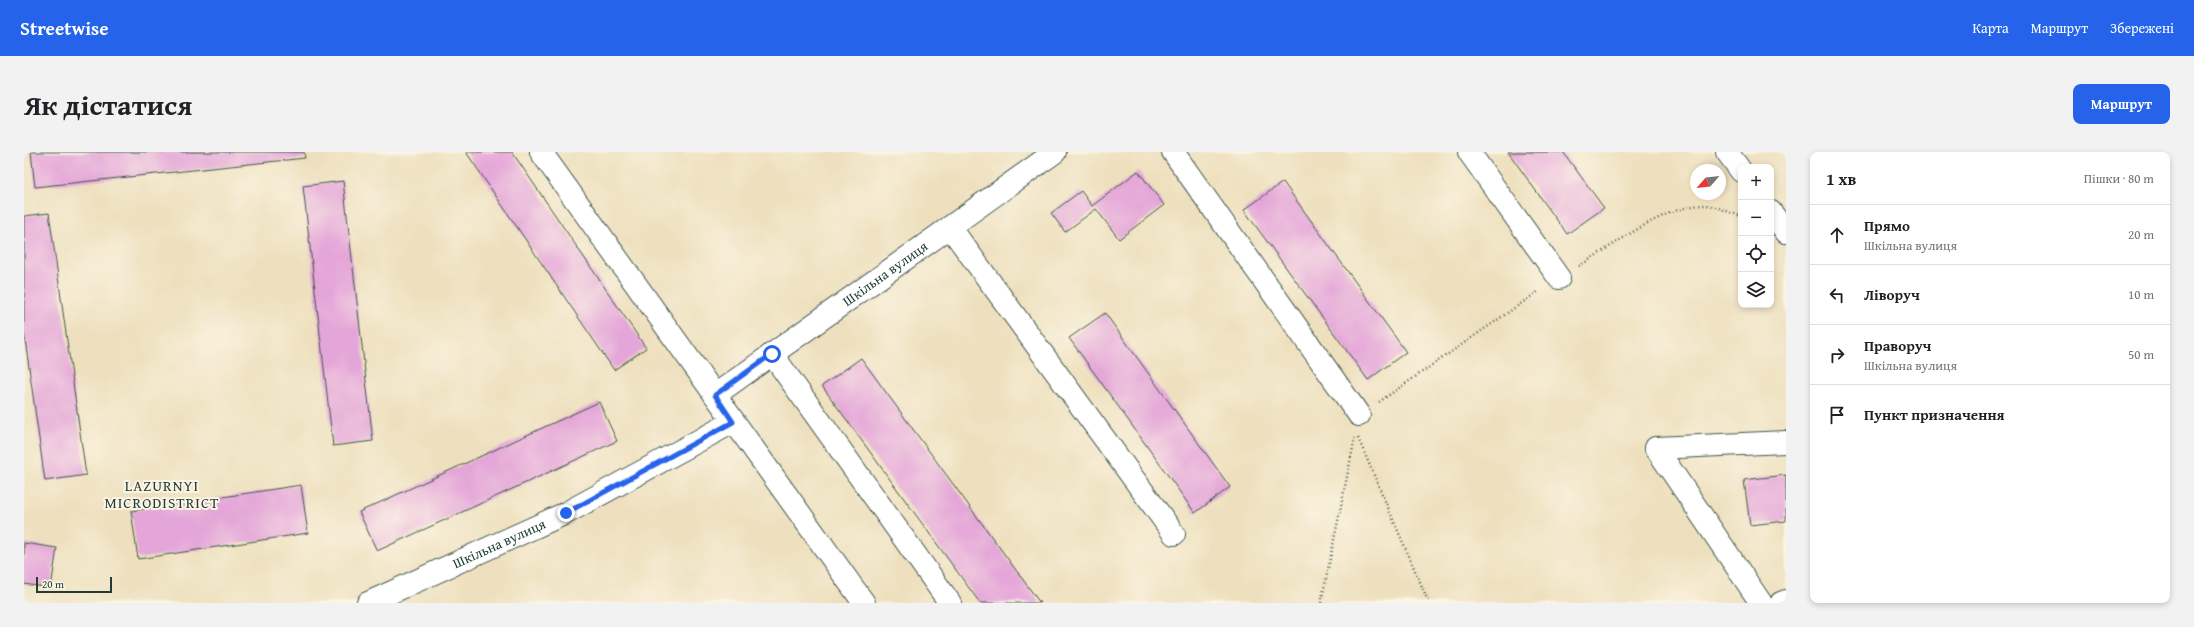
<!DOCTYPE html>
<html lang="uk">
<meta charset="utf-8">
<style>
:root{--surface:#fff;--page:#f2f2f2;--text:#202124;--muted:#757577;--line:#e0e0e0;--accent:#2563eb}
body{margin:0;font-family:"Gentium Book Plus",serif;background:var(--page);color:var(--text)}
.controls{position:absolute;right:12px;top:12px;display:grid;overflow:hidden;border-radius:8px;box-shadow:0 2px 6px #0003}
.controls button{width:36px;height:36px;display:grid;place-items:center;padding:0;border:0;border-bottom:1px solid var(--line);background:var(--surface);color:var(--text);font:20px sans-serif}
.compass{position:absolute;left:1666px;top:12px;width:36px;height:36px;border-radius:50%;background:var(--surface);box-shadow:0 2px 6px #0003;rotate:242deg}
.scale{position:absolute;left:12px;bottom:10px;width:76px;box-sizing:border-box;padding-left:4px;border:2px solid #1f3d34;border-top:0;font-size:11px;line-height:14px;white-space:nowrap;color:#1f3d34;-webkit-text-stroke:3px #fcf5e5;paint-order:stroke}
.stop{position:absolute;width:12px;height:12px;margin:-9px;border:3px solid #2563eb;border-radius:50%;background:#fff}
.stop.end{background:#2563eb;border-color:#fff;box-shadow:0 1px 4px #0008}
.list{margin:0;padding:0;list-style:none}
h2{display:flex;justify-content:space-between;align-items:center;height:52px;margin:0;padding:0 16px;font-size:17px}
h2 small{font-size:13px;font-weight:400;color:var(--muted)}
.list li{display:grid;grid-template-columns:26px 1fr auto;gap:12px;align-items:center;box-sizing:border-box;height:60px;padding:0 16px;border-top:1px solid var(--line)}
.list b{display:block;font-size:15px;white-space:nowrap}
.list p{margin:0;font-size:13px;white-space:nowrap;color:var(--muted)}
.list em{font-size:13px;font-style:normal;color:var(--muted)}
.icon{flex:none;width:22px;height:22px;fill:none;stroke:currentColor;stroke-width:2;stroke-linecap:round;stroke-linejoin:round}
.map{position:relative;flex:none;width:1762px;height:451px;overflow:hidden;border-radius:8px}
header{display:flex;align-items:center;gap:24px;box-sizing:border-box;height:56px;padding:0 20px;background:var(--accent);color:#fff}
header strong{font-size:19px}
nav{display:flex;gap:22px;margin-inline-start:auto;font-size:14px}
.intro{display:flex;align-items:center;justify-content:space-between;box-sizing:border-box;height:96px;padding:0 24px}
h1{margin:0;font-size:28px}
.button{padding:10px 18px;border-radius:8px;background:var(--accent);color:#fff;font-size:14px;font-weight:700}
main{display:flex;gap:24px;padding:0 24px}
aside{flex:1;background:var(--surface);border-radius:8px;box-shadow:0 2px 6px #0003}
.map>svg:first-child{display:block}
.building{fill:#e4a5d8}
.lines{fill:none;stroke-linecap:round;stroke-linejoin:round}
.minor-casing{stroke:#3e5549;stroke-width:24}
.path{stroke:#3e5549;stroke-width:2.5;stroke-dasharray:1 3;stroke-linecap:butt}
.minor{stroke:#fff;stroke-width:22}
.route{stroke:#2563eb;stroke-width:5}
.labels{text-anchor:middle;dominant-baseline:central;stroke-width:4;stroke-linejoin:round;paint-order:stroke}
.street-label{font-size:14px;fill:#1f3d34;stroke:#fcf5e5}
.neighbourhood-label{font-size:15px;letter-spacing:1px;fill:#1f3d34;stroke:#fcf5e5}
</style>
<header>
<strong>Streetwise</strong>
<nav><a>Карта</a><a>Маршрут</a><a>Збережені</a></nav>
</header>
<div class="intro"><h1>Як дістатися</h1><a class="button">Маршрут</a></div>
<main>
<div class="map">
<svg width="1762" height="451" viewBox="0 0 1762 451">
<rect width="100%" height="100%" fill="#fcf5e5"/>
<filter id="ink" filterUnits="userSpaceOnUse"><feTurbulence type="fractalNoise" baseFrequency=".025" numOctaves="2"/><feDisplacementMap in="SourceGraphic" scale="8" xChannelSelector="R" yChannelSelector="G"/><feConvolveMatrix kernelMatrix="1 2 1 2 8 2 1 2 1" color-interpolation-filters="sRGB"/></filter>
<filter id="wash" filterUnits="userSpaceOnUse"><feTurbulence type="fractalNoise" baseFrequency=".012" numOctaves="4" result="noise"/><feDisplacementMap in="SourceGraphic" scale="16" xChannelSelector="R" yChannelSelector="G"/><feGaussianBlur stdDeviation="0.9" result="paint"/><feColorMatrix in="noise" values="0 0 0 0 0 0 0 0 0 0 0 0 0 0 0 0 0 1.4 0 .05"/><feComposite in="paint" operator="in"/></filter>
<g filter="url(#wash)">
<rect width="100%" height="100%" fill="#eee0be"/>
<g id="blocks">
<g class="building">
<path d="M7,0H280L281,6L11,35Z"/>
<path d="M442,0H488L622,196L590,218Z"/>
<path d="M1484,0H1539L1580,56L1543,82Z"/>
<path d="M1114,19L1140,53L1095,87L1072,57L1041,80L1027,61L1057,39L1068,54Z"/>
<path d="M319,29L349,289L309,294L279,34Z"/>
<path d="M1259,30L1382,200L1344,228L1220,58Z"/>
<path d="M25,61L62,323L21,329L0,180V64Z"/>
<path d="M1081,161L1206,335L1171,361L1045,186Z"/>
<path d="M837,206L1016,451H956L798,234Z"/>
<path d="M575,250L593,289L353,399L335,360Z"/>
<path d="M1762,323V369L1726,373L1720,328Z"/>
<path d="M277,333L284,381L114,407L107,359Z"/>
<path d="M0,391L33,396L27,436L0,432Z"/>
</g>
</g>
</g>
<g filter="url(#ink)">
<use href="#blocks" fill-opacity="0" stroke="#3e5549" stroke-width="1"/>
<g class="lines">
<defs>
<g id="minor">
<path d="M517,0L840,451"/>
<path d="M1149,0L1335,263"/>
<path d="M1445,0L1535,126"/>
<path d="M1703,0L1717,19"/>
<path d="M1747,60L1762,80"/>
<path d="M926,75L1150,382"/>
<path d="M748,202L926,451"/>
<path id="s1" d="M691,243L1031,0"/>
<path d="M1632,296L1737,451"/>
<path d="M1632,296L1762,290"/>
<path id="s2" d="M344,451L542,361L709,270"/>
<path d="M1757,451L1762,449"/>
</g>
</defs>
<use href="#minor" class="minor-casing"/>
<g class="path">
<path d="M1555,114C1589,94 1642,52 1682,53C1693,54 1706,61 1717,64"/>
<path d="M1355,250L1515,139"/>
<path d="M1334,286L1405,451"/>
<path d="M1297,451L1331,286"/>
</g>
<use href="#minor" class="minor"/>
</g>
</g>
<g class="lines" filter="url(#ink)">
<path class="route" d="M542,361L709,270L691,243L748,202"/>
</g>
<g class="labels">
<g class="street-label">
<text stroke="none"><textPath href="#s1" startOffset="209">Шкільна вулиця</textPath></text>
<text stroke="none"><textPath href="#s2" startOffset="144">Шкільна вулиця</textPath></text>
</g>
<g class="neighbourhood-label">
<text x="138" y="333">LAZURNYI<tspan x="138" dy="17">MICRODISTRICT</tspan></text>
</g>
</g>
</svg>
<div class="controls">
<button>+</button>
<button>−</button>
<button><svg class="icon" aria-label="locate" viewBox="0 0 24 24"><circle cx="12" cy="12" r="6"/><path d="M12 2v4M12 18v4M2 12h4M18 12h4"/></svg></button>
<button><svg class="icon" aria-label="layers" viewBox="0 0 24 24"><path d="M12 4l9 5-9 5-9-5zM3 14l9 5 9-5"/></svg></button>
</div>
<svg class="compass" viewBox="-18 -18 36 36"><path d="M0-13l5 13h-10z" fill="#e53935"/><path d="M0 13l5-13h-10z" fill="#757577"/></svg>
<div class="scale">20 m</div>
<div class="stop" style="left:748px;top:202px"></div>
<div class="stop end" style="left:542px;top:361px"></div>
</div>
<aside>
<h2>1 хв<small>Пішки · 80 m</small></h2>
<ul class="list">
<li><svg class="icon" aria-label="ahead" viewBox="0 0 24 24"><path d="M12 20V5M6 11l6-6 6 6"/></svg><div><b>Прямо</b><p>Шкільна вулиця</p></div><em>20 m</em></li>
<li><svg class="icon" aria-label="left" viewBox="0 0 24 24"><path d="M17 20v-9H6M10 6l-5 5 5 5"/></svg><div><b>Ліворуч</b></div><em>10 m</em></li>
<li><svg class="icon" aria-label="right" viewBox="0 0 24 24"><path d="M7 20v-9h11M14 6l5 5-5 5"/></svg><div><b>Праворуч</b><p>Шкільна вулиця</p></div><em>50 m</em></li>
<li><svg class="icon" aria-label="arrive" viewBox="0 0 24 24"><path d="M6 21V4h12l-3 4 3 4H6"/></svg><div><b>Пункт призначення</b></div></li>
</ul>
</aside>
</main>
